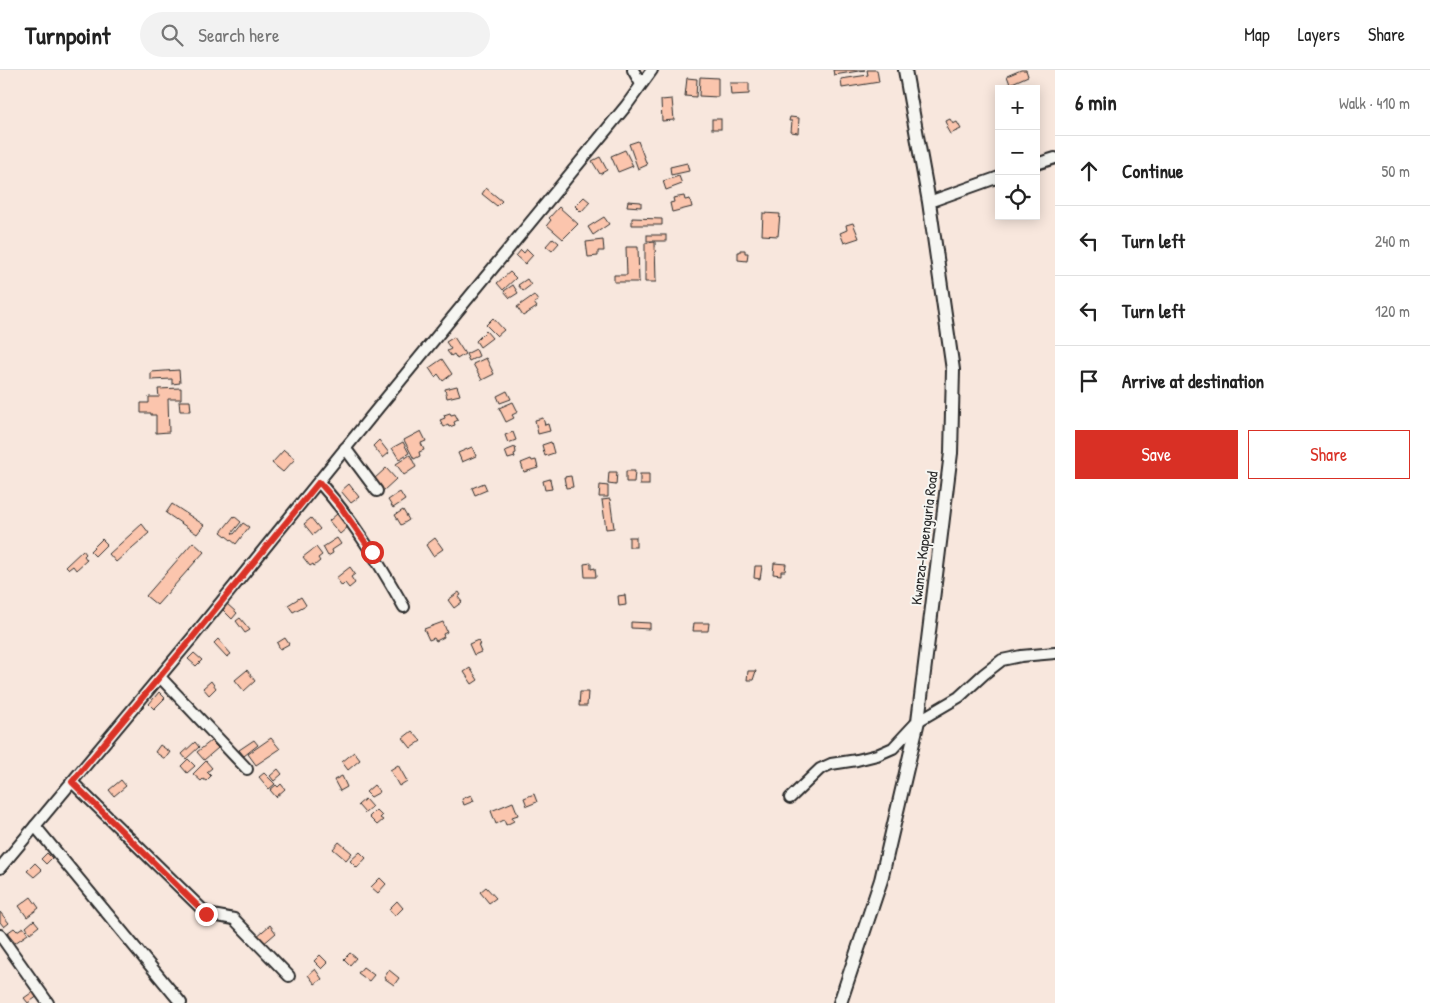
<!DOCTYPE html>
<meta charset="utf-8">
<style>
:root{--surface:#fff;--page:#f2f2f2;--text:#222;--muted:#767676;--line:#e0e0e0;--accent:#d93025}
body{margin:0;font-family:"Patrick Hand",sans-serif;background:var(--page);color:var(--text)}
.controls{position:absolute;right:15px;top:15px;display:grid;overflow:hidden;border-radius:0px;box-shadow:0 2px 12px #0003}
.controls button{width:45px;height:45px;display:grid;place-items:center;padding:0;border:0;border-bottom:1px solid var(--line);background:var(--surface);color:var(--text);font:25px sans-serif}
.stop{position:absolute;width:15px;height:15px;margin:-11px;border:4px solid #d93025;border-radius:50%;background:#fff}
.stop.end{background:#d93025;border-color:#fff;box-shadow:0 1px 5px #0008}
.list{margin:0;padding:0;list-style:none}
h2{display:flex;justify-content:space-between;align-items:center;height:65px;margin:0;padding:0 20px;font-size:21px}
h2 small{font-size:16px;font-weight:400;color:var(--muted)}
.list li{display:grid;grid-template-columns:32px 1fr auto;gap:15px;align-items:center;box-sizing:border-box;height:70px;padding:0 20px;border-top:1px solid var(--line)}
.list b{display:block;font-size:19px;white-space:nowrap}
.list em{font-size:16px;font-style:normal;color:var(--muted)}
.actions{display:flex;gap:10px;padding:15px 20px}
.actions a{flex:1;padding:11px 0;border:1px solid var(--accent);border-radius:0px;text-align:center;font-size:18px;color:var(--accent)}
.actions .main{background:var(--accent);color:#fff}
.icon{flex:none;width:28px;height:28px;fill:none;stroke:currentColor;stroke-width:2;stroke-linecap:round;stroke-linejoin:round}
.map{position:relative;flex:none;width:1055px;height:933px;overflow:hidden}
header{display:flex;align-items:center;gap:30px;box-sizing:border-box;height:70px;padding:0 25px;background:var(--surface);border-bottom:1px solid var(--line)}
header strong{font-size:24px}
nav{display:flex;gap:28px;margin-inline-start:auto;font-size:18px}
.search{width:350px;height:45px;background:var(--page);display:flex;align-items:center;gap:12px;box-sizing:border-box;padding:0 18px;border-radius:28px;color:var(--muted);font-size:19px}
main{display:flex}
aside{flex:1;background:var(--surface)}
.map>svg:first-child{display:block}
.building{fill:#fbc5ad;stroke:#2b2b2b}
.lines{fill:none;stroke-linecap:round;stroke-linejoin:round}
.minor-casing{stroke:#2b2b2b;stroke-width:14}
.tertiary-casing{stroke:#2b2b2b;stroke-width:16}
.minor{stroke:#f6f6f2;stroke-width:10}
.tertiary{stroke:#f6f6f2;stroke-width:12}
.route{stroke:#d93025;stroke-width:6}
.labels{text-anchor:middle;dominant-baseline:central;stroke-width:4;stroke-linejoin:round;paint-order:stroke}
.street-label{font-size:15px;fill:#2b2b2b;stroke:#f6f6f2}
</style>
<header>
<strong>Turnpoint</strong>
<div class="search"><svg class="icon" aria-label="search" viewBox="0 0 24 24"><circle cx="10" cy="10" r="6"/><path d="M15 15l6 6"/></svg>Search here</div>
<nav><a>Map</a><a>Layers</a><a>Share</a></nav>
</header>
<main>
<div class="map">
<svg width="1055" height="933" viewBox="0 0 1055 933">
<rect width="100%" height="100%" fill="#f8e7dd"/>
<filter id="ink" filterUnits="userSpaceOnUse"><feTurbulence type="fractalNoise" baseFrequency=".02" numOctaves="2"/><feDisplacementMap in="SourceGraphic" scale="10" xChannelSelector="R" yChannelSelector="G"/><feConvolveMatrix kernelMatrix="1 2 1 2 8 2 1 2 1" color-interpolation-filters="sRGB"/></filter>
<g filter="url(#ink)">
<g class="building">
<path d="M833,0H865L834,5Z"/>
<path d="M867,0H877L879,12L842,18L841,9L868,5Z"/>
<path d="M1021,0H1026L1028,6L1010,14L1007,6Z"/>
<path d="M700,7L718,8V27L699,26Z"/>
<path d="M687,8L697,9L696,27L685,26Z"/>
<path d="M730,13H749V24L731,25Z"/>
<path d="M672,29L674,50L662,51L661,30Z"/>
<path d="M790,47L799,48L798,63L791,62L792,51H789Z"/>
<rect x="712" y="49" width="9" height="10"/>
<path d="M950,49L953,54L957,52L961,59L950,64L946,57L948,56L946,51Z"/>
<path d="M638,71L647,95L638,99L629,74Z"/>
<path d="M625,80L633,96L618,102L611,86Z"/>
<path d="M600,87L607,100L600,104L592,91Z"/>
<path d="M687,93L689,101L671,105L670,97Z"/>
<path d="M679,106L682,114L666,120L663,111Z"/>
<path d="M486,118L502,131L497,136L482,124Z"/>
<path d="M684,126L685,130L690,129L692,137L672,142L670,133L674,132L673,128Z"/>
<path d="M584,127L590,132L581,142L575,136Z"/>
<path d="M628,131L641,132V137L627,136Z"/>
<path d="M559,137L578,154L563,169L547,155L551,150L549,148Z"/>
<path d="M763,143L780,144L778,166L762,165Z"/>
<path d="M604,147L609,154L593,165L588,157Z"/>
<path d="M632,148L662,149V155H632Z"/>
<path d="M853,153L859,168L844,173L840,163L847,160L846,155Z"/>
<rect x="647" y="165" width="19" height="6"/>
<path d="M553,168L559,173L552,181L546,176Z"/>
<path d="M603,170L604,181H598V186L588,187L586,172Z"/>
<path d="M655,172L656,212H645V173Z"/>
<path d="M626,177H638L639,212H614V205H627Z"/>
<path d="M527,179L533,185L525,194L516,186L521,180L524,183Z"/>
<path d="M740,180H745V183H748L747,191L738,190V182H740Z"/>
<path d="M510,202L516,208L503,220L497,213Z"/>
<path d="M527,209L531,215L523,221L518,215Z"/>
<path d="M513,215L518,223L510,228L504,221Z"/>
<path d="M534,225L538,231L534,233L537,237L523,246L517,237Z"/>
<path d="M493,248L504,260L497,266L486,255Z"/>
<path d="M486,261L492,268L480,277L476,271Z"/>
<path d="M454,267L465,284L457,289L454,284L451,286L447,281L451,279L446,272Z"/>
<path d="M476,279L479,286L469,291L466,284Z"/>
<path d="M486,288L494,304L482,310L473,294Z"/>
<path d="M442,289L452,304L443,311L438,304L435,307L429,298Z"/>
<path d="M179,300L180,313L172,314V309L151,310V302Z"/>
<path d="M457,316L460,325L447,328L445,319Z"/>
<path d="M181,318V329H168L169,362L156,363V345H151V343H141V333H149V327H159L158,319Z"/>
<path d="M507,321L511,329L500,333L497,326Z"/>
<path d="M179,331H190L191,341H180Z"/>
<path d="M513,332L518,342L512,345L514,348L506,352L499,338Z"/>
<path d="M450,343L451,345L455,344L458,350L454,352L455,355L449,357L448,355L444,357L440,350L445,348L444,345Z"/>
<path d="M543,348L545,355L548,354L550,361L538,364L535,350Z"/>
<path d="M421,361L426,371L421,373L424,380L419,382L420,386L414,389L404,370Z"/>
<path d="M513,362L516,370L508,373L505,365Z"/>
<path d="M379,370L389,383L383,388L373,376Z"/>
<path d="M403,372L409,383L399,389L392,378Z"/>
<path d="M551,372L554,383L545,386L542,375Z"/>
<path d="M472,377L476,386L462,392L458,383Z"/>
<path d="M515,377L516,383L514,384L515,387L508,389L505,381Z"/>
<path d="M284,380L295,389L283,402L272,393Z"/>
<path d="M410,385L416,397L404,405L396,394Z"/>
<path d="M531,389L532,391L536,390L538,398L524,402L521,393Z"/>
<path d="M386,398L396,409L383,421L373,410Z"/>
<path d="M626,401H635L634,412H626Z"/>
<path d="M609,402H617L616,415L608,414Z"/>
<rect x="640" y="404" width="9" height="11"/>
<path d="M571,406L573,417L566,418L564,407Z"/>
<path d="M550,409L552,419L545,420L543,411Z"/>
<path d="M484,413L487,420L475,425L472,418Z"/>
<path d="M349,414L359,427L351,433L341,421Z"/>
<path d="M600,415L608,416V427H599Z"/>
<path d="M400,422L405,430L393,438L388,430Z"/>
<path d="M610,429L614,458L606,459L602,430Z"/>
<path d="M172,434L204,455L197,464L166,443Z"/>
<path d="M403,440L409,450L401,455L395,445Z"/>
<path d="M338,443L349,456L340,464L329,451Z"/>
<path d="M234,446L241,452L232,463L234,464L243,453L249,457L236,474L221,462Z"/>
<path d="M311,448L320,459L313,465L304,454Z"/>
<path d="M142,454L149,463L116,492L109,484Z"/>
<rect x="629" y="467" width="7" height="10"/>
<path d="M337,468L341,474L332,480L333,483L328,486L323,477Z"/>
<path d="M435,468L443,479L433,486L426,475Z"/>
<path d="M102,469L107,474L95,486L90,481Z"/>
<path d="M193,472L204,482L157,535L146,526Z"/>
<path d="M316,477L322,485L318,488L320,491L314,496L313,494L310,496L303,487Z"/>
<path d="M83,480L86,484L84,486L87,490L76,500L73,496L69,499L66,496Z"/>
<path d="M591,493V499L595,498L596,507H585L584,494Z"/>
<path d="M774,493L786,494L785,501H781V505L773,504Z"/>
<path d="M755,496H762L760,509L754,508Z"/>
<path d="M350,497L355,504L351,507L355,513L349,518L345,513L342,516L336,508Z"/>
<path d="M459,522L461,525L458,527L462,532L454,538L448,530Z"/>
<path d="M625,525L626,535L619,536L618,526Z"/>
<path d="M301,527L306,535L293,542L288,535Z"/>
<path d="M226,533L237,543L232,549L221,538Z"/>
<path d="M240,548L250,560L245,563L236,551Z"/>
<path d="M443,552L447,562L443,564L444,567L436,571L434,568L429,570L424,559Z"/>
<path d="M631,552L650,553V559L631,558Z"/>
<path d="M694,553H709L708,561H693Z"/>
<path d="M285,568L289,574L280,579L277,573Z"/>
<path d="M218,569L231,584L227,587L214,573Z"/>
<path d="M478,570L480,575H478L481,582L474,585L469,574Z"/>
<path d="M194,583L202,590L196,596L188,589Z"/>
<path d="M470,598L478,610L472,614L464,602Z"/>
<path d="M247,600L255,611L244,621L235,610Z"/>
<path d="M748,601H756L753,610H747Z"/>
<path d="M211,611L216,618L209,625L203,618Z"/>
<path d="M159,622L165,628L154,639L149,634Z"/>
<path d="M580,622H588L587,636H579Z"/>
<path d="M412,661L421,671L411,678L403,668Z"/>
<path d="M271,668L280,679L256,695L248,684Z"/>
<path d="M254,670L258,675L244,686L239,680Z"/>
<path d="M211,671L218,678L204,690L197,682Z"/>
<path d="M195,672L199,677L186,689L182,684Z"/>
<path d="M160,675L170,682L165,689L155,682Z"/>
<path d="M354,682L360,690L348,700L342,692Z"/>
<path d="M188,689L195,696L187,703L181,696Z"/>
<path d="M206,691L212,698L207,702L211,706L206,711L203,709L201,711L193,704Z"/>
<path d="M398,695L407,711L399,716L390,700Z"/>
<path d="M278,699L282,704L274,711L270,706Z"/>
<path d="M264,703L275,714L269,719L259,707Z"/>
<path d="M342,706L347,717L340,721L334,710Z"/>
<path d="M121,710L126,716L114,726L109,720Z"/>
<path d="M281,714L285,719L276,727L270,720L276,715L278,717Z"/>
<path d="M374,715L380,722L371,727L366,722Z"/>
<path d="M534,724L537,732L527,736L524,728Z"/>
<path d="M471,725L474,731L464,735L462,729Z"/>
<path d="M365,729L372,737L365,743L358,735Z"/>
<path d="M513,732L518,745L512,747L514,751L506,755L504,750L496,754L491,741Z"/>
<path d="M376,740L382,746L380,748L383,750L377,755L369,747Z"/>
<path d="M339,772L352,783L346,790L333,779Z"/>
<path d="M360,782L366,788L357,798L350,791Z"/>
<path d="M47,783L52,788L46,794L41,789Z"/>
<path d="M35,793L42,800L34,807L27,801Z"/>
<path d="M380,808L386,814L378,823L371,817Z"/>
<path d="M486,817L496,828L489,833L480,822Z"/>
<path d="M31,827L39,838L27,847L19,836Z"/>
<path d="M397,831L403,838L395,846L389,839Z"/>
<path d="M0,842L9,853L4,857L0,852Z"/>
<path d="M34,850L39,856L30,863L26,857Z"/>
<path d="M270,855L276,863L262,875L256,867Z"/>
<path d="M23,857L28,864L15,873L7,863L14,858L17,861Z"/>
<path d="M350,883L356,888L350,895L344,889Z"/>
<path d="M320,885L328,893L322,899L314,891Z"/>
<path d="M363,897L374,905L369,911L358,903Z"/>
<path d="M315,899L322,909L315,914L308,905Z"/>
<path d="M389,900L399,908L394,915L384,908Z"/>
<path d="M34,921L38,926L28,933L24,928Z"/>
</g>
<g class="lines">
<defs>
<g id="minor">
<path d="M633,0L641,14"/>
<path d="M1036,94L1055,88"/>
<path d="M929,132L999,107"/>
<path d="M345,378L377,421"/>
<path d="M319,412C353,450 379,493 404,537"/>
<path d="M160,607L247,699"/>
<path d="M72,712L207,844L234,849L289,906"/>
<path d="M790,728L820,699L831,694L857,690L877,685L893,678L918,651L959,627L984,604L1002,590L1021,586L1055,583"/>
<path d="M35,756L181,933"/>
<path d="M0,798L192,568L378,338L626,36L652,0"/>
<path d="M0,865L48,933"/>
</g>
<path id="tertiary" d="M840,933L881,810L918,651L951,383L953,300L929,132L905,0"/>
</defs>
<use href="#minor" class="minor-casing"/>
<use href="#tertiary" class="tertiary-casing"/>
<use href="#minor" class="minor"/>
<use href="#tertiary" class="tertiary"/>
</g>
</g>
<g class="lines" filter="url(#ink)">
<path class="route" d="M206,844L72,712L192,568L319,412L340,436L372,482"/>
</g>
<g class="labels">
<g class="street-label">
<text transform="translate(924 468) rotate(-83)">Kwanza-Kapenguria Road</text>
</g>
</g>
</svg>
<div class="controls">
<button>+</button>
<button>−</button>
<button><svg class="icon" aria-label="locate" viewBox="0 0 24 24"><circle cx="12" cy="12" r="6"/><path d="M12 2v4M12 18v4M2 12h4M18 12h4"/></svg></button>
</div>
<div class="stop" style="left:372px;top:482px"></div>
<div class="stop end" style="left:206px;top:844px"></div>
</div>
<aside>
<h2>6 min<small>Walk · 410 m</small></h2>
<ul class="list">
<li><svg class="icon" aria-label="ahead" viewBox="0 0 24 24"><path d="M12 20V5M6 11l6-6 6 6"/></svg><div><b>Continue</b></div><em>50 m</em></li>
<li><svg class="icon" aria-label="left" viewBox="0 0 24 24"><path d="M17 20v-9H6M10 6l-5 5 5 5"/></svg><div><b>Turn left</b></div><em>240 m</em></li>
<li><svg class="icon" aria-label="left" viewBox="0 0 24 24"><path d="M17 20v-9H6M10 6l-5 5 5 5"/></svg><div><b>Turn left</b></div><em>120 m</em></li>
<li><svg class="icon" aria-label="arrive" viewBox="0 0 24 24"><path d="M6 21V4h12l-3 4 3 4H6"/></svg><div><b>Arrive at destination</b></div></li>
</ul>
<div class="actions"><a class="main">Save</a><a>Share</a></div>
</aside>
</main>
